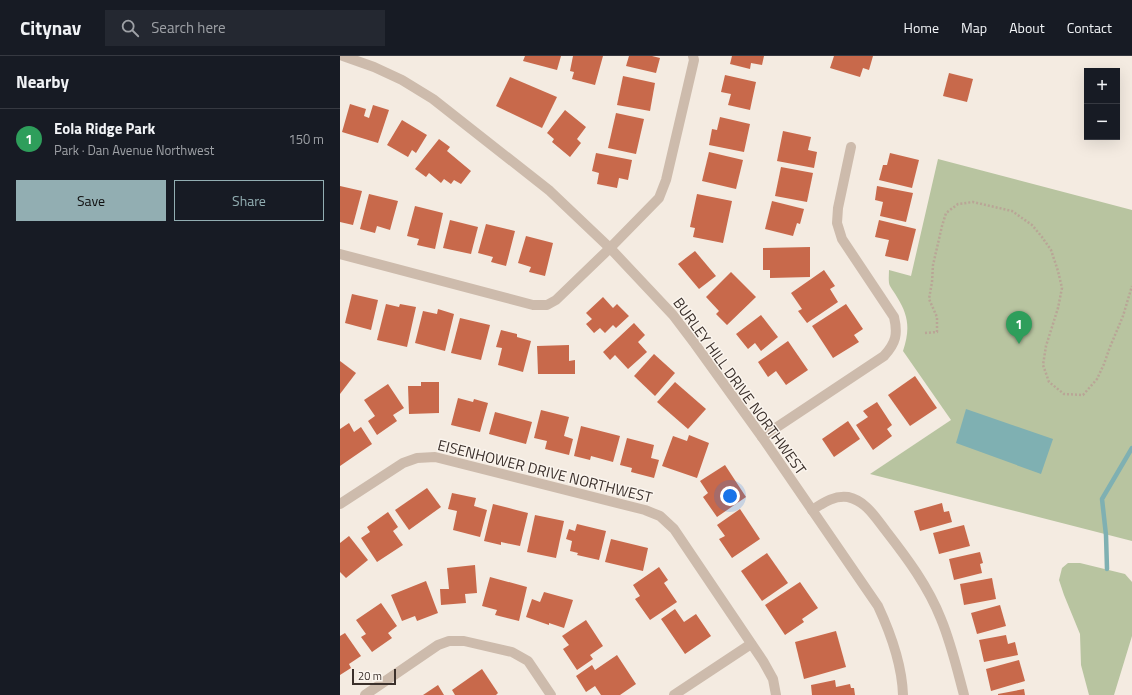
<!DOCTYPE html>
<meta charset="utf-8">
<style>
:root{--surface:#171b24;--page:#242831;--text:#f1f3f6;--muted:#9ea1a6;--line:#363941;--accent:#92aeb2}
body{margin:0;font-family:"Titillium Web",sans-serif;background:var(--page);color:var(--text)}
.controls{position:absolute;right:12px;top:12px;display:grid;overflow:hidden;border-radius:0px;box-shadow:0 4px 16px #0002}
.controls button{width:36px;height:36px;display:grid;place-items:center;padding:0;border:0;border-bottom:1px solid var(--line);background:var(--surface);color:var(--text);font:20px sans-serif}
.scale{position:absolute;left:12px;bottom:10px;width:44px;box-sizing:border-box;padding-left:4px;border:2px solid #3b302b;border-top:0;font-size:11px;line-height:14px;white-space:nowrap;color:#3b302b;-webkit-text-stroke:3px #fbf5ee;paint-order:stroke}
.you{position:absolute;left:390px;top:440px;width:14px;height:14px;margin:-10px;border:3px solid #fff;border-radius:50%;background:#1a73e8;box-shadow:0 0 0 6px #1a73e833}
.badge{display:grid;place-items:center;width:26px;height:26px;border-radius:50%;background:var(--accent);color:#fff;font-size:13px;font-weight:700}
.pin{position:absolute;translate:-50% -33px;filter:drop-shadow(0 1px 2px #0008)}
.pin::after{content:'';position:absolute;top:21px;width:14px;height:12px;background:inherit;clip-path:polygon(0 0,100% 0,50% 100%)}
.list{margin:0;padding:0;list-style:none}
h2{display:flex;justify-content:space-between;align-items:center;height:52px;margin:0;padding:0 16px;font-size:17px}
h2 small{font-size:13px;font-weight:400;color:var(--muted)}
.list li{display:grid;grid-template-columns:26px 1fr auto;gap:12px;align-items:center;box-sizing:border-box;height:60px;padding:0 16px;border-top:1px solid var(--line)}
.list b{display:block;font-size:15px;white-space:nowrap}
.list p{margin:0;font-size:13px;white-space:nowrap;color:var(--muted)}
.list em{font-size:13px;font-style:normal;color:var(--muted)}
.actions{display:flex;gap:8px;padding:12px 16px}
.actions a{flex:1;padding:9px 0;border:1px solid var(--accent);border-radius:0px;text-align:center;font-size:14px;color:var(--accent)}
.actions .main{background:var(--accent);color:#111}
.icon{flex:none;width:22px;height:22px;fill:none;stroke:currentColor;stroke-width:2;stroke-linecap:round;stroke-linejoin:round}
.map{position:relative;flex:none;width:792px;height:639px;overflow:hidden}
header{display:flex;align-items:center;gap:24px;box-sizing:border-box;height:56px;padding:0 20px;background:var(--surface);border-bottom:1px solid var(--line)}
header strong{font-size:19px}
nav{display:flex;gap:22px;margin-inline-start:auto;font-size:14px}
.search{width:280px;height:36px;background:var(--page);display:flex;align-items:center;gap:10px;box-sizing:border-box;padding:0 14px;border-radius:0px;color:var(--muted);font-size:15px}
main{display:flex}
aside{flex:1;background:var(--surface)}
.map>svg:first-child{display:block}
.green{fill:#b8c4a0}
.water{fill:#7fb0b2}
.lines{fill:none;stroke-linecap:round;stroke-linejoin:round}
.stream{stroke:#7fb0b2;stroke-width:4.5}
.building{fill:#c8694b}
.path{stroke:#b9a596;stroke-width:2.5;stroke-dasharray:2 2;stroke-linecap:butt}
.minor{stroke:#cdbbac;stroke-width:10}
.labels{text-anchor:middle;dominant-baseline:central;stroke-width:3;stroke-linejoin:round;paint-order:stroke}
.street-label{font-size:15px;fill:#3b302b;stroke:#fbf5ee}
</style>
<header>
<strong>Citynav</strong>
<div class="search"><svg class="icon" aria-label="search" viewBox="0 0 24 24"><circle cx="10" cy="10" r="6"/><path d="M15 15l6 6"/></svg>Search here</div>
<nav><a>Home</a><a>Map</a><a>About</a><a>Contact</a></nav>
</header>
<main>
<aside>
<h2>Nearby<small></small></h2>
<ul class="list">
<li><span class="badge" style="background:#2e9e5b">1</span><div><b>Eola Ridge Park</b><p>Park · Dan Avenue Northwest</p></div><em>150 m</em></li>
</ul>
<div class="actions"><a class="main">Save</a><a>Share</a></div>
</aside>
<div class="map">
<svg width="792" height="639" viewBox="0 0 792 639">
<rect width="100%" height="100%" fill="#f4ebe1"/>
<g class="green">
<path d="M598,103L792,154V485L530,418L611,364L563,295C570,274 569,260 557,241C555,237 552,234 550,230C548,226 549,219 549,214L571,220Z"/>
<path d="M728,507H740L785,518L792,526V580L774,639H749L741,609L740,578L724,539L719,524L722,512Z"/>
</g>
<path class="water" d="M626,353L713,383L701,418L616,387Z"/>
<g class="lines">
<path class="stream" d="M767,513L766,479L762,443L792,392"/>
</g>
<g class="building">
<path d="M185,0H221L217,14L183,5Z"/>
<path d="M233,0H263L255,29L232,23L234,16L230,15Z"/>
<path d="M289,0H312L320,2L316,17L286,10Z"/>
<path d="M392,0H424L422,9L411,7L410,13L390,8Z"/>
<path d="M494,0H533L529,14L523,12L520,21L490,12Z"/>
<path d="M609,17L633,23L627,46L603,40Z"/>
<path d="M385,19L416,26L410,54L388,49L391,38L381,36Z"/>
<path d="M283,20L315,27L310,55L277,49Z"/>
<path d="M170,21L217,41L202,72L156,50Z"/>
<path d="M10,48L26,53L24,60L29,62L33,49L49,54L38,87L2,76Z"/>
<path d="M225,54L246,71L237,83L241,87L230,101L212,86L214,83L207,77Z"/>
<path d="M276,57L304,63L296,98L268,92Z"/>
<path d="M380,61L410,68L404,96L369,89L372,73L377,74Z"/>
<path d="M62,64L87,79L76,97L72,94L68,101L47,89Z"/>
<path d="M443,75L471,81L468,94L477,96L474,112L437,105Z"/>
<path d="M99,83L110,91L107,95L131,115L121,128L114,124L111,128L104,123L101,127L89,117L86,121L75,113Z"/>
<path d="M369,96L403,104L396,133L362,125Z"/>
<path d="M256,97L292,104L288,124L279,122L277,132L257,128L259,117L252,115Z"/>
<path d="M550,97L579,104L572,132L539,124L543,109H547Z"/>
<path d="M441,111L473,117L467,146L435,140Z"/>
<path d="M0,130L22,135L13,169L0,166Z"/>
<path d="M537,130L573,137L566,166L540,160L543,146L535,144Z"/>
<path d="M29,138L58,145L50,174L37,170L35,177L20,173Z"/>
<path d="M357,138L392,145L383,187L353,181L355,172L350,171Z"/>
<path d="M432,145L464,153L460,168L457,167L453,180L425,173Z"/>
<path d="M75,150L103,157L95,193L77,189L79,183L67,180Z"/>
<path d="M110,164L138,171L131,198L103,192Z"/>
<path d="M539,164L576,173L568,205L545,200L549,184L535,181Z"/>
<path d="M146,168L175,175L166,210L151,206L153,201L138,197Z"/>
<path d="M186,180L213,187L205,220L189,216L191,211L178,207Z"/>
<path d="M470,191V221L430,222V214H423V192Z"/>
<path d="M355,195L376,220L359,233L338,208Z"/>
<path d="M484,214L495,230L490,233L498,246L467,267L458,255L462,253L451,237Z"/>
<path d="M391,216L416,241L387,269L376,258L379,255L366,241Z"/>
<path d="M12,238L38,244L31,274L5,267Z"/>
<path d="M263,241L273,252L277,248L289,260L276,272L273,269L265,277L260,272L254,277L246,268L252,263L246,257Z"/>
<path d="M46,248L59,251L60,248L76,251L67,291L37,284Z"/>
<path d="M506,248L523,273L514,279L519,286L493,302L472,270Z"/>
<path d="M98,253L114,258L105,295L75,287L83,255L97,258Z"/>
<path d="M421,259L438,281L421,295L415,287L408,293L396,278Z"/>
<path d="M120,262L150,269L141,304L111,297Z"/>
<path d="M294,267L305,279L298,286L307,296L288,313L275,299L270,304L263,296Z"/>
<path d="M161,274L177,278V281L191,285L183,316L158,309L162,292L156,291Z"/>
<path d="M448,285L468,314L446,329L436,315L428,321L418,306Z"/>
<path d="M229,289V305L235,304V318H198L197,290Z"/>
<path d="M314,298L335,317L315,340L294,320Z"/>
<path d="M0,305L16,317L0,338Z"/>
<path d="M575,320L597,352L570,370L548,339Z"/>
<path d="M81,326H99V357L69,358L68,330H81Z"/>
<path d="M335,326L366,353L348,373L317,346Z"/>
<path d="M48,328L64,352L53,359L57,365L37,379L28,365L35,360L24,344Z"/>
<path d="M118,342L133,346L134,343L148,347L140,376L111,369Z"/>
<path d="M537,346L552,369L547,373L552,380L533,394L516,369L528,361L523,355Z"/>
<path d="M201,354L229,361L224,380L233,383L229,399L205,393L207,385L194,382Z"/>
<path d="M155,356L192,366L186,388L149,378Z"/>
<path d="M508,365L520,383L494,401L482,383Z"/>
<path d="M9,367L14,376L21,371L32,388L0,410V373Z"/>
<path d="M241,370L280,380L273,406L251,400L250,404L234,400Z"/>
<path d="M349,379L369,387L357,422L322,410L333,380L347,385Z"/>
<path d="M287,382L314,389L311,402L319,404L314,422L291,416L292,412L280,409Z"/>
<path d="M385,409L406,441L377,461L363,441L368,437L360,425Z"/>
<path d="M87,432L101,451L69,474L55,454Z"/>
<path d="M112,437L136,442L134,450L147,454L140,481L113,474L117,455L108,453Z"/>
<path d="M602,447L604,456L609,455L612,466L580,475L574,455Z"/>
<path d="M153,448L188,457L180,490L161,486V489L144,485Z"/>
<path d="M400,453L420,483L392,502L379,483L385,480L377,469Z"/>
<path d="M48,456L58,471L53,475L63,489L37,506L21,482L30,476L27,471Z"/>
<path d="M195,459L224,465L216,502L187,496Z"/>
<path d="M237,468L266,475L259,504L237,499L238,497L230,495L232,485L226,483L229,473L235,475Z"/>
<path d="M624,469L630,490L599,498L593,477Z"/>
<path d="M9,480L28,504L6,522L0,516V487Z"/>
<path d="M271,483L308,492L303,515L265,506Z"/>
<path d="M640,496L643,507L640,508L642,517L614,524L609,503Z"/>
<path d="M427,497L448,527L422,545L401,515Z"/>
<path d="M135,509L137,537L125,538L126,547L101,549L100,533H109L107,512Z"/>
<path d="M319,511L328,524L324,527L337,546L310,564L295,543L300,540L293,529Z"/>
<path d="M150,521L187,531L179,565L155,559L157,554L142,550Z"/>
<path d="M652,522L656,543L624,549L620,528Z"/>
<path d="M86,525L98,557L77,565L75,560L62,565L51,539Z"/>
<path d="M460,526L478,552L462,563L464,566L445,579L425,549Z"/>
<path d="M204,536L233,544L224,572L209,567V569L186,561L192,543L200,546Z"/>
<path d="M41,547L57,570L48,577L52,582L32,596L21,581L26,578L16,564Z"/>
<path d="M660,549L666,570L637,578L631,557Z"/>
<path d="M335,553L344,566L356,558L371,580L345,598L321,563Z"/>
<path d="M246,564L263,590L250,599L253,603L237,614L223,593L229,589L222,580Z"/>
<path d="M496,575L506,611L464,623L455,586Z"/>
<path d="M5,577L21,600L9,608L11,612L0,619V580Z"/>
<path d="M666,579L668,588L675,586L678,599L644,606L639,584Z"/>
<path d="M277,599L296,628L280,639H261L255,630L246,636L236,620L252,609L255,614Z"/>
<path d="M679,604L685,625L651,635L646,613Z"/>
<path d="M142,613L158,637L156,639H115L112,634Z"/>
<path d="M495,624L496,631L510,628L511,632H514L515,639H472L471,629Z"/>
<path d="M98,629L104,639H83Z"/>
<path d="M684,633L685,639H658V638Z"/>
</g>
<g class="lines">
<path class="path" d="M585,277L597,276V261L589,243L592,226L593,209L602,170L606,157L618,148L633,146L672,155L692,169L702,181L711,194L718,215L722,232L718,252L706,290L703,309L709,326L724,338L743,339L757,323L764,308L770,291L783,260L792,230"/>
<g class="minor">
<path d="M3,0L34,11L62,24L93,43L210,135L270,192L333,259L355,288L422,381L538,550C551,578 562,608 563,639"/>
<path d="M0,198L193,249H207L216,244L270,192L319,142L326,124L354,4L353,0"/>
<path d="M422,381L544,300C556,287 558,278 554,261L502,183L497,167L498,152L511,91"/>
<path d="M0,448L63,407L77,402L95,401L305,454L320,460L334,473L423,605L433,623L436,639"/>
<path d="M472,454C483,447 494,439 508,441C526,445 535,461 546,475C567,502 588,530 601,563C611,587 617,613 624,639"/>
<path d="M25,639L98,589L109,585H124L172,596L188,605L211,639"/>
<path d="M334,639L411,588"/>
</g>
</g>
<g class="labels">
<g class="street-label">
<text transform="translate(400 330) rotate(54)">BURLEY HILL DRIVE NORTHWEST</text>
<text transform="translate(205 415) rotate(14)">EISENHOWER DRIVE NORTHWEST</text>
</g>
</g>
</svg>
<div class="controls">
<button>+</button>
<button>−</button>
</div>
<div class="scale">20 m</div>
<div class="you"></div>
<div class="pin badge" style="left:679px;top:288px;background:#2e9e5b">1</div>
</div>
</main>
